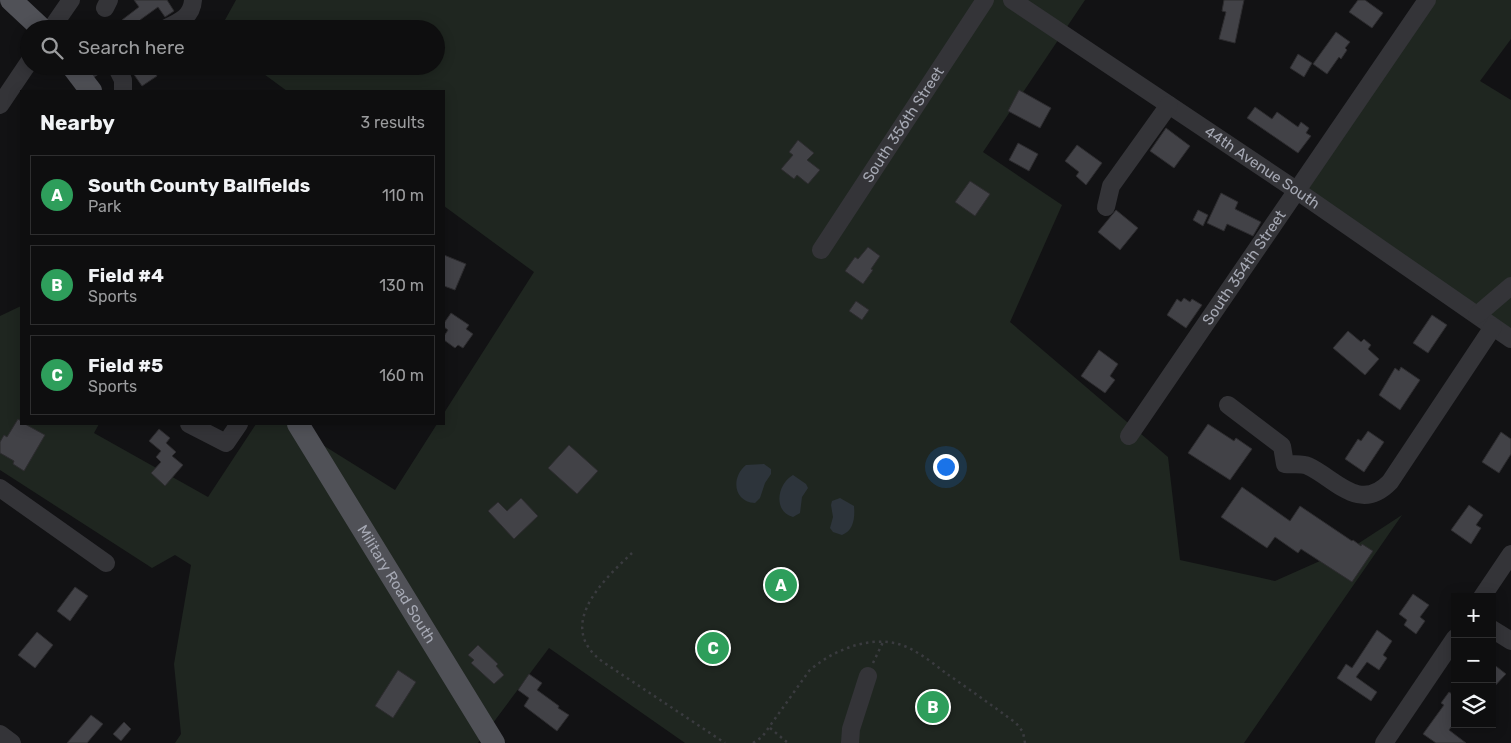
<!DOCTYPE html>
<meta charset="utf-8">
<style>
:root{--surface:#0e0e0f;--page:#1c1c1d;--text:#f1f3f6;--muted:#9b9c9e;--line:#2e2e2f;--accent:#dfb63f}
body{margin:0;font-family:Rubik,sans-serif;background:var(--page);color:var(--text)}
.controls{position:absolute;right:15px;bottom:15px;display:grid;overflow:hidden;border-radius:0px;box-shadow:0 2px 12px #0003}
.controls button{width:45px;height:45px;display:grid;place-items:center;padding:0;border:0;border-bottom:1px solid var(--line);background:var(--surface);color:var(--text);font:25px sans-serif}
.you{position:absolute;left:945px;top:466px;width:18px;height:18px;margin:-12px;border:4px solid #fff;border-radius:50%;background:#1a73e8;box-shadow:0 0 0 8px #1a73e833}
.badge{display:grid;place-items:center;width:32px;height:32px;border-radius:50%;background:var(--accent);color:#fff;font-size:16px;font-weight:700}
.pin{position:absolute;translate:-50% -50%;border:2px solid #fff;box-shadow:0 1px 5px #0006}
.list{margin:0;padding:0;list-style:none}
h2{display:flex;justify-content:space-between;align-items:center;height:65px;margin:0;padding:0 20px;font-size:21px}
h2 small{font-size:16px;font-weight:400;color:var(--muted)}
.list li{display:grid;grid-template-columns:32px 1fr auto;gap:15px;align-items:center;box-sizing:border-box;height:80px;margin:0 10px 10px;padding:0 10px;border:1px solid var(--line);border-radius:0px}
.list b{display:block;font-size:19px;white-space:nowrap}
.list p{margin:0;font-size:16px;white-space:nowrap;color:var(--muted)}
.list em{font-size:16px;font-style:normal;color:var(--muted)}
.icon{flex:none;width:28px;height:28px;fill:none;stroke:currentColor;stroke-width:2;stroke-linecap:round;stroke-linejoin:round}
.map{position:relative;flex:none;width:1511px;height:743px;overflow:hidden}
.search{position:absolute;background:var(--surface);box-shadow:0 2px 12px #0003;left:20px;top:20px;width:425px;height:55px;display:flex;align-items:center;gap:12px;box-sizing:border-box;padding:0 18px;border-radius:28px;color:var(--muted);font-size:19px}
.panel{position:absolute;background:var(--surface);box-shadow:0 2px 12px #0003;left:20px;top:90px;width:425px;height:335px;border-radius:0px}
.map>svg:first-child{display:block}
.green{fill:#1f2620}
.water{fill:#2d343b}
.building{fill:#424247;stroke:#2d2c2f}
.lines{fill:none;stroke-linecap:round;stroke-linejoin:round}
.path{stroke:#3a3b3f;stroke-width:2.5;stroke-dasharray:2.5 4;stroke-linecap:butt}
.minor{stroke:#343438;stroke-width:18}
.major{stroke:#505157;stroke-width:22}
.labels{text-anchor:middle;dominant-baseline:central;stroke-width:5;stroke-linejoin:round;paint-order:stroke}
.street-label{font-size:15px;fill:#a5a8b3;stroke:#0d0d0f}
</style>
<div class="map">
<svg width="1511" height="743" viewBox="0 0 1511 743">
<rect width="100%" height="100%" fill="#121214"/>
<g class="green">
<path d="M236,0H1085L983,152L1062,205L1010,322L1168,457L1180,560L1275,581L1356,545L1402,515L1244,743H685L549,648L478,743H175L181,734L174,664L191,565L175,555L152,568L0,470V316L21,306V424H99L94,433L208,497L256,424H289L395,490L437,424H444V413L534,272L444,206V91H287L253,66H436V29H220Z"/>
<path d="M1427,0H1511V39L1480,81L1511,100V339L1296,190Z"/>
</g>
<g class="water">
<path d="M764,464L771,469V474L765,483L760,498L755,503C733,502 731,477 746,465Z"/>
<path d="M793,475L806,484L808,488L802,497L800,513L793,517C772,511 778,483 793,475Z"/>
<path d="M840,498L854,506C855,517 854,531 842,535L833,532L830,528L833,517L831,505L832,501Z"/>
</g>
<g class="building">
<path d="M134,0H167L174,11L165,17L158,7L140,20L147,29H129L122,20L139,7Z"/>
<path d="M1224,0H1244L1235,43L1219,39L1226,12L1222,11Z"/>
<path d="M1358,0H1365L1383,13L1372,28L1349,12Z"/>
<path d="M1336,32L1350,42L1345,48L1347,50L1341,59L1339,57L1327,74L1313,64Z"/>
<path d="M1298,54L1312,63L1304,77L1290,68Z"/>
<path d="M128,66H150L157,76L142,86Z"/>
<path d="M1019,90L1051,108L1040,128L1008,111Z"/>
<path d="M1255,107L1272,119L1277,112L1298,127L1301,122L1309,128L1306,133L1311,136L1298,153L1247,118Z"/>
<path d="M1166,128L1190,146L1174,168L1150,151Z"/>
<path d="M798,140L814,153L807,160L820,170L808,184L797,175L794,179L781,169L793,155L789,152Z"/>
<path d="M1018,143L1038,154L1029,171L1009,160Z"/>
<path d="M1077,145L1102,163L1086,185L1076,176L1079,172L1065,161Z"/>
<path d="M970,181L990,194L975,216L955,202Z"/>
<path d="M1221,193L1238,202L1235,209L1261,222L1253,236L1227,224L1224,231L1207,223Z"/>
<path d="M1116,210L1138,228L1120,250L1098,232Z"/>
<path d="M1198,210L1208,215L1203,226L1193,220Z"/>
<path d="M868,247L880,256L871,269L873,270L863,284L845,271L855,257L858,259Z"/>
<path d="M444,255L466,264L455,290L444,286Z"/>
<path d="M1184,298L1190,302L1192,299L1202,305L1186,328L1167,315L1177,299L1181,302Z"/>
<path d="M856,301L869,310L862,320L849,311Z"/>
<path d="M451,313L469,325L466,329L473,334L463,348L458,345L455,348L444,340V336L448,330L444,327V323Z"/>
<path d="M1432,315L1447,325L1428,353L1413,343Z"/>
<path d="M1348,331L1361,342L1364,339L1371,345L1368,349L1379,359L1365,375L1333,348Z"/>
<path d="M1099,350L1118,364L1110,376L1115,380L1105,393L1081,376Z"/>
<path d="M1401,367L1420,380L1400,410L1379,395L1395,368L1399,371Z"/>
<path d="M18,419L21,421V424H25L45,435L24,471L13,464L14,461L0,453V442L4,435L7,437Z"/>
<path d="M1208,424L1234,441L1236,438L1252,449L1230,480L1188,453Z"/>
<path d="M159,429L170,438L166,443L176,452L172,456L183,465L165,486L151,473L161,462L156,457L161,451L149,441Z"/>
<path d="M1368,431L1384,442L1364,472L1345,459L1358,439L1361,441Z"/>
<path d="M1501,432L1511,439V454L1499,473L1482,462Z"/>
<path d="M569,445L598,471L577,494L548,468Z"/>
<path d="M1242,487L1290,521L1300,506L1352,541L1353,540L1361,546L1362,544L1373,551L1352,582L1301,549L1298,553L1275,537L1267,548L1221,517Z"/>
<path d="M521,498L538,516L514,539L488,511L498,502L507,511Z"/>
<path d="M1469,505L1483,515L1476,525L1481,528L1471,544L1451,530Z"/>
<path d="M75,587L88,596L70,621L57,611Z"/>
<path d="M1413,594L1429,605L1420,617L1425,621L1416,634L1404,625L1407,620L1399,614Z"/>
<path d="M1377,630L1392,641L1383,655L1387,658L1379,670L1367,662L1356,677L1377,692L1371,701L1337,678L1346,664L1352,668Z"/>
<path d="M37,632L53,645L35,668L18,655Z"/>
<path d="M478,645L498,664L496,666L504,675L494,684L471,663L474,660L468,655Z"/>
<path d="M1492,663L1506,674L1492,689Z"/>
<path d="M398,670L416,682L393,718L375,706Z"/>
<path d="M529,674L542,683L537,690L559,706L558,708L569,715L557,731L524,706L529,698L518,690Z"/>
<path d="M1455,690V722L1449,730L1466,743H1436L1423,734L1444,705L1441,703L1449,692L1452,694Z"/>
<path d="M91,715L103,724L87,743H67Z"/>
<path d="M124,722L131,729L121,741L113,734Z"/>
</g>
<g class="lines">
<g class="path">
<path d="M632,553C601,582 555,627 603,662L725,743"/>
<path d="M873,663L883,642"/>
<path d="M770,728L788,743"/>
<path d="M753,743L762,737L809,671C830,652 865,637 894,643C915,647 933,664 950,676C972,691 994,707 1016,723L1023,732L1025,743"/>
</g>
<g class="minor">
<path id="s1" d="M1012,0L1296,190L1511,339"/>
<path d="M105,8L109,0"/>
<path d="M51,29L71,0"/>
<path d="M164,29C179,22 192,17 193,0"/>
<path d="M116,66L123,80V91"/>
<path d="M80,76L95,66"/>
<path d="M0,105L29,62"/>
<path d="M1106,207L1111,186L1169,105"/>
<path id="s2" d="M821,250L985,0"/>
<path d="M1477,315L1511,286"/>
<path d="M1228,405L1282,446L1285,464C1292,465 1302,463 1308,466C1335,478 1359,514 1390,482L1493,327"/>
<path d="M189,424L226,443L239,424"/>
<path id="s3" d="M1129,436L1427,0"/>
<path d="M0,488L106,563"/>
<path d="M1482,597L1511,554"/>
<path d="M1492,629L1511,641"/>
<path d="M0,734L12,743"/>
<path d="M850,743L851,729L868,676"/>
<path d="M1384,743L1455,638"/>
</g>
<g class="major">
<path d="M11,0L42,29"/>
<path d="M72,66L91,91"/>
<path id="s4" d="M298,424L494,743"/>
</g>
</g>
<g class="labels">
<g class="street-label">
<text stroke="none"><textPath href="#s2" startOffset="150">South 356th Street</textPath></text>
<text stroke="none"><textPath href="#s1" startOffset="301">44th Avenue South</textPath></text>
<text stroke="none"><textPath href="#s3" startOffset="204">South 354th Street</textPath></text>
<text stroke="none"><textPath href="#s4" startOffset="188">Military Road South</textPath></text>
</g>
</g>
</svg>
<div class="controls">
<button>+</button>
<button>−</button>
<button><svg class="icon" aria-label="layers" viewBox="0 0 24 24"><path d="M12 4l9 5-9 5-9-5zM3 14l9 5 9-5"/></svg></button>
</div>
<div class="you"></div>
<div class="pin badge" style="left:781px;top:585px;background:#2e9e5b">A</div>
<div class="pin badge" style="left:933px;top:707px;background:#2e9e5b">B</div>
<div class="pin badge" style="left:713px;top:648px;background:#2e9e5b">C</div>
<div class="search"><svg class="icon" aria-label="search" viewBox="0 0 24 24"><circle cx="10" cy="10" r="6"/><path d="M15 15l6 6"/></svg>Search here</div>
<section class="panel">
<h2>Nearby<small>3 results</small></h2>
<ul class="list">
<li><span class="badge" style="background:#2e9e5b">A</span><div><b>South County Ballfields</b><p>Park</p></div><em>110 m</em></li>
<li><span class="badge" style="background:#2e9e5b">B</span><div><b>Field #4</b><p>Sports</p></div><em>130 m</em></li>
<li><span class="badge" style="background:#2e9e5b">C</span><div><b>Field #5</b><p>Sports</p></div><em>160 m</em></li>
</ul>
</section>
</div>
